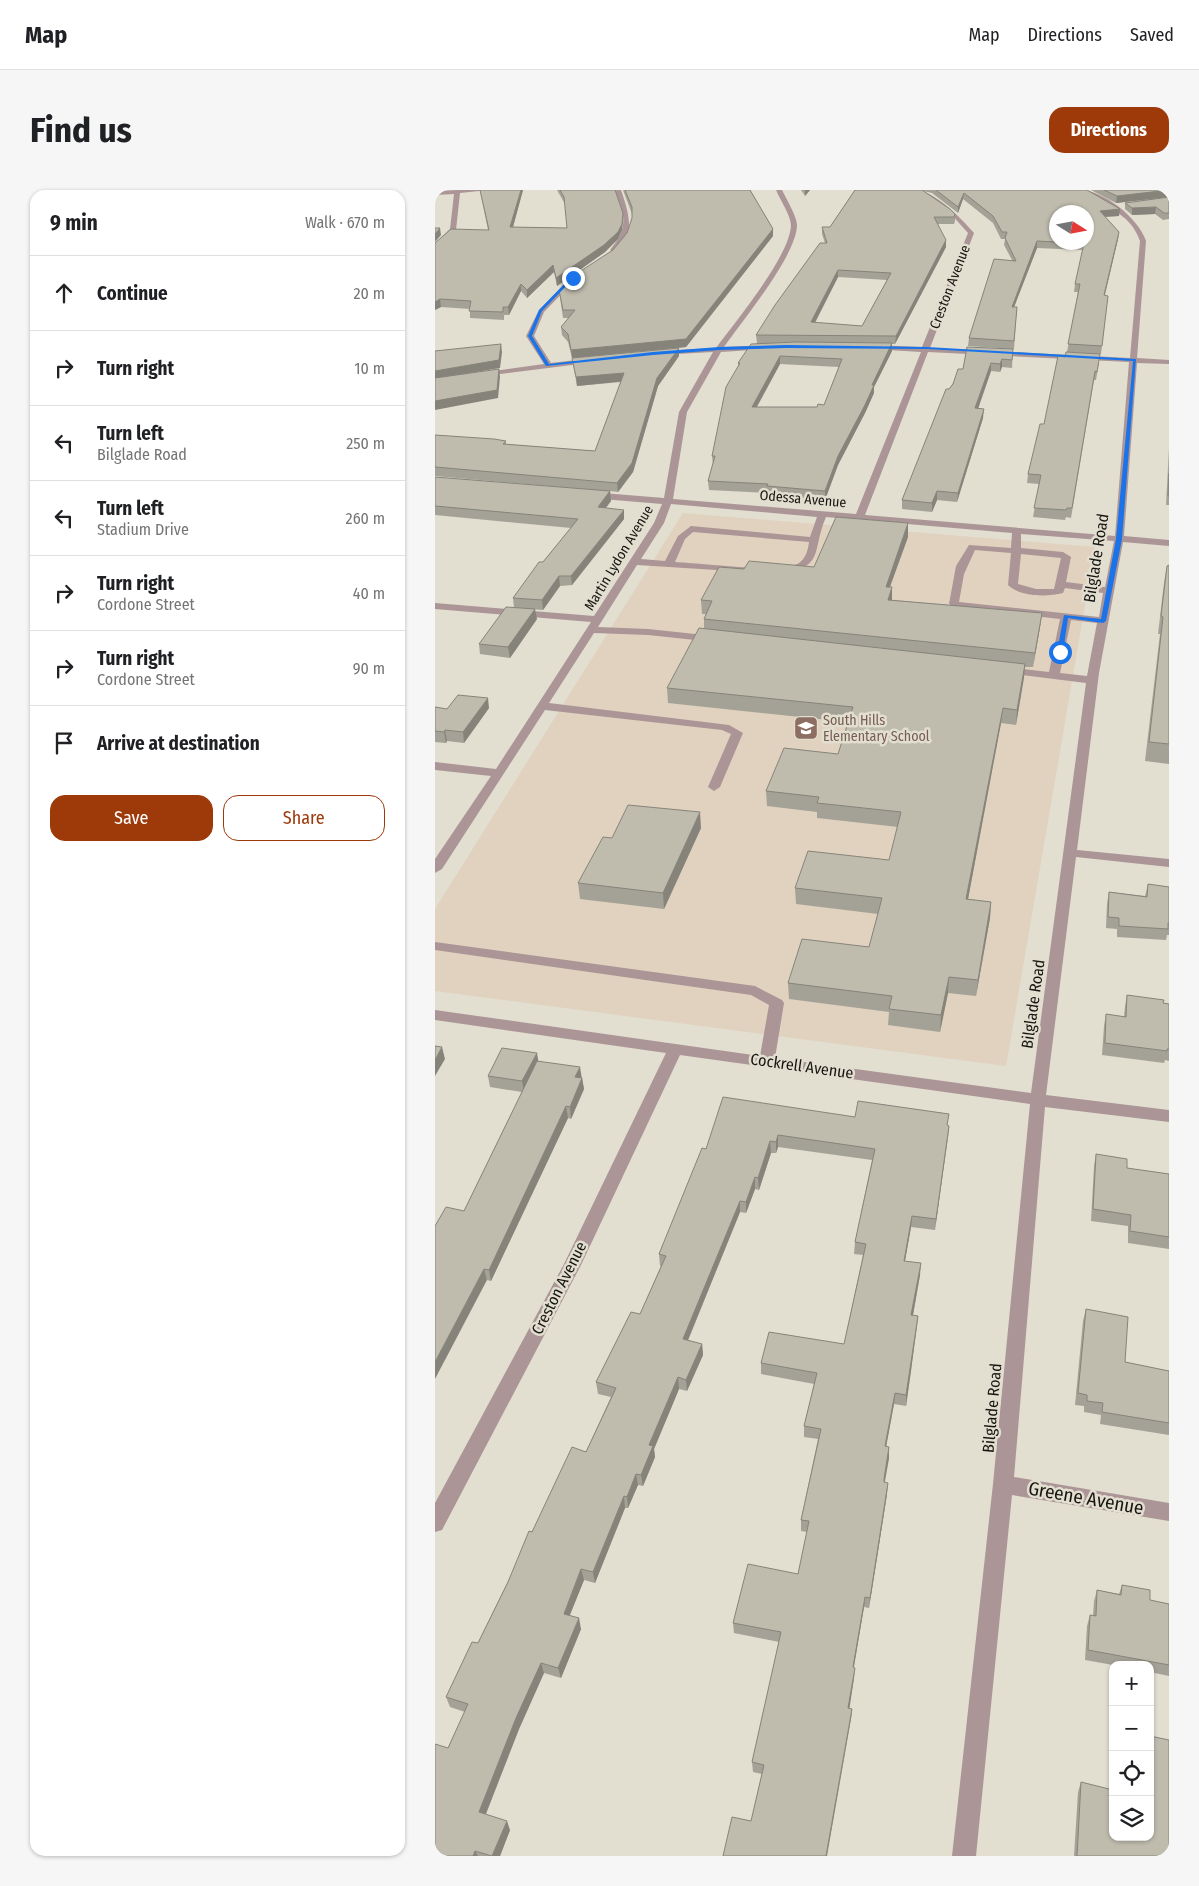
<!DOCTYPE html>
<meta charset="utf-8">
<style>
:root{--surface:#fff;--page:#f6f6f6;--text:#202124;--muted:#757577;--line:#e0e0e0;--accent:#9e3a09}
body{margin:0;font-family:"Fira Sans Condensed",sans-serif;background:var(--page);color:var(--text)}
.controls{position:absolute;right:15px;bottom:15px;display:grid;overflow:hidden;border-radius:10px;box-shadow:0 1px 4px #0004}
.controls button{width:45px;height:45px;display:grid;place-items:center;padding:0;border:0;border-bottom:1px solid var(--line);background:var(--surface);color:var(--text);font:25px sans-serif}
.compass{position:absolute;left:614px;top:15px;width:45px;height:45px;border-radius:50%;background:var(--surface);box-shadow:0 1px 4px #0004;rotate:101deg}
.stop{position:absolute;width:15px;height:15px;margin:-11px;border:4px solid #1a73e8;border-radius:50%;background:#fff}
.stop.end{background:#1a73e8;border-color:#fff;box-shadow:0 1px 5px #0008}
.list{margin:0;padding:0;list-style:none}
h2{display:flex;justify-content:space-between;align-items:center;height:65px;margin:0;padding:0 20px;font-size:21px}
h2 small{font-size:16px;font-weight:400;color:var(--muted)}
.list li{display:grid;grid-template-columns:32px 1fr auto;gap:15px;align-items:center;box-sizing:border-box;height:75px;padding:0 20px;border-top:1px solid var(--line)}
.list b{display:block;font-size:19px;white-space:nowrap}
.list p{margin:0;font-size:16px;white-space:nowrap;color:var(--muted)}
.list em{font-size:16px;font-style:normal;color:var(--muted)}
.actions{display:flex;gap:10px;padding:15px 20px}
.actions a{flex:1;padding:11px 0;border:1px solid var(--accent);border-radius:15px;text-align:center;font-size:18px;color:var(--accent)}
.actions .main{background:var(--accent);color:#fff}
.icon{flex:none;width:28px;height:28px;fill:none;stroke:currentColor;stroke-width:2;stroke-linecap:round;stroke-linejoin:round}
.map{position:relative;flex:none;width:734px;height:1666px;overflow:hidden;border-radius:15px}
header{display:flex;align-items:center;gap:30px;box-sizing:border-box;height:70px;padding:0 25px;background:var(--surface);border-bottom:1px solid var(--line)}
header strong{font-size:24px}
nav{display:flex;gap:28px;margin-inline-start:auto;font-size:18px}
.intro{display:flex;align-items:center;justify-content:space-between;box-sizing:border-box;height:120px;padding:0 30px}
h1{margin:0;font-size:35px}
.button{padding:12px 22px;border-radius:15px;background:var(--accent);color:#fff;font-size:18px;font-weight:700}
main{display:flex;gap:30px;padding:0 30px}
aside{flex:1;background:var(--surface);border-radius:15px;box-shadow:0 1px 4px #0004}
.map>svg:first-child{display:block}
.education{fill:#e0d2bf}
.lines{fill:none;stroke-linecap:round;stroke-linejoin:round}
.minor{fill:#ab9596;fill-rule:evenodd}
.wall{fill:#a4a296;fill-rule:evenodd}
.shaded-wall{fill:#86847a}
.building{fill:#bfbcae;stroke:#86847a;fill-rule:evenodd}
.route{fill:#1a73e8}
.labels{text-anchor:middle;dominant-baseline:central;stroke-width:5;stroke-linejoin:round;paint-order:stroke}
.far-street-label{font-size:14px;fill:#171611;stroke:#e2ded0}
.far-education-label{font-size:14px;fill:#785e54;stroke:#e2ded0;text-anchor:start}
.street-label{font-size:16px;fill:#171611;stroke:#e2ded0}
.near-street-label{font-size:19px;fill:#171611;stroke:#e2ded0}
</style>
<header>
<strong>Map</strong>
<nav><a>Map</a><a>Directions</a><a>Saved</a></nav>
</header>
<div class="intro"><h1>Find us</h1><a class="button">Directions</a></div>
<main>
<aside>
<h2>9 min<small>Walk · 670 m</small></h2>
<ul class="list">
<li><svg class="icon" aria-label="ahead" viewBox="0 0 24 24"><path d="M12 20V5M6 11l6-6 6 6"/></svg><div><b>Continue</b></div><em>20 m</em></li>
<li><svg class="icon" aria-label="right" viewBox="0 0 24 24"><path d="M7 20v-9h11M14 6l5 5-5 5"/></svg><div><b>Turn right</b></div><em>10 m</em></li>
<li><svg class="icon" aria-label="left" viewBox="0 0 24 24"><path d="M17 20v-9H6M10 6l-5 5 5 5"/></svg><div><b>Turn left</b><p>Bilglade Road</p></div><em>250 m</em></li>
<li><svg class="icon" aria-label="left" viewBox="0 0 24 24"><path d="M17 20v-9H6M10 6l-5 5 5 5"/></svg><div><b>Turn left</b><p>Stadium Drive</p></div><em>260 m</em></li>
<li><svg class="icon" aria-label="right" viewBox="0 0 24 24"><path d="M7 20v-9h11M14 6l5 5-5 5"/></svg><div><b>Turn right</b><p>Cordone Street</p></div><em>40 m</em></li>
<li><svg class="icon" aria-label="right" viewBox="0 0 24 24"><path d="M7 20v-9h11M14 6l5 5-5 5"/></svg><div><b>Turn right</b><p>Cordone Street</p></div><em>90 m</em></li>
<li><svg class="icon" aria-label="arrive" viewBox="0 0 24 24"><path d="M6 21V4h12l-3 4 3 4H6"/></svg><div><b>Arrive at destination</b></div></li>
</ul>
<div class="actions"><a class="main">Save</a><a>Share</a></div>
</aside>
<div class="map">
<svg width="734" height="1666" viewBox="0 0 734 1666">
<rect width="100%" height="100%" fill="#e2ded0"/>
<path class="education" d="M248,323L660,357L571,876L0,801V719Z"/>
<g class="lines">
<g class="minor">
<path d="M22,0H54L25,3L21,40L0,59V54L15,39L19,4L0,5V1Z"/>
<path d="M180,0H186C193,21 203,48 178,62L175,60C194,37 190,27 180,0Z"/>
<path d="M341,0H347C351,8 362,27 362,35C362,65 307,131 289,157L333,155L337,157L333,159L286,162L252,222L238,309L421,324L486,162L436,159L432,157L436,155L487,157L533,43L516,24L480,0C499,0 527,29 539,43L495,158L695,168L705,51C695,21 667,17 645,0C669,0 704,29 711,51L702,168L734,170V174L702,173L689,346L734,350V356L688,352L664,483L642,660L734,669V677L641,667L611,905L734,920V932L610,917L579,1287L734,1313V1331L577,1305L541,1666H517L558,1294L595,914L245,865L146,1075L7,1340L0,1342V1313L129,1074L231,863L0,830V820L325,866L334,815L316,805L0,760V752L320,796L347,810L349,813L340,868L596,903L651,493L570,483L564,480L570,477L614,482L625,429L519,417L514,414L521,376L534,355L576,358L577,343L391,327C376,362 391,377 344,384L202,375L163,437L213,439L279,446L284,449L279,452L213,445L159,443L114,513L294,535L308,543L285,597L279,601L273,597L296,544L287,540L110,520L7,679L0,683V669L56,586L0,580V572L61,579L156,432L0,419V413L159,426L219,333L227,314L155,308L150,305L155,302L229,308L244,222L278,162L224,165L220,163L224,161L281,158C301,131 354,67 356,36C356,25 345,10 341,0ZM493,162L694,172L680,346L430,325ZM236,314L382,327L375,347L256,336L243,346L230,371L206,369L229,333ZM258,342L374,352C373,360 371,368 364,373C347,384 264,373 240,372L250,349ZM586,344L679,351L670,397L631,392L636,367L628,362L586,358ZM540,360L576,363L573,395C585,407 612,407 628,403L630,398L668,403L664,427L524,412L529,384ZM586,364L626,368L619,399H601L583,394ZM636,430L662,433L652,486L625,483Z"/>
<path d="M137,87L142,88L109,122L99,146L116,173L158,168L162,170L161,172L42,187V183H45L109,174L91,146L104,120Z"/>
</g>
</g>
<g class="wall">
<path d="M45,0H88L78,37L132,38L130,14L122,0H180L188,23V30L187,40L183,49L170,62L122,96L119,82L92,108L86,101L74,125H69V130L35,128V119L6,117L0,120V53L53,40Z"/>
<path d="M188,0H315L338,39V46L251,157L137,168L133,152L127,145L126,137L134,128H128L124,100L178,60L192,43L197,28V24Z"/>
<path d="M366,0H375L370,6Z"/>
<path d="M420,0H652L684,26L670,27L684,42L683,49L669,106H673L666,164L632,162L643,102H639L640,94L648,60L602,58L579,117H582L579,159L533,156L534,148L577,70L569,55L570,49H566L558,33L528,9L523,23L497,3L488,1L520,24V31L519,34H502L511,57L460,154H457V161L439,197V203L430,223L403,275L390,310L332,305V303L274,300L273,291L278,275L277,266L303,176V173L322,153L321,145L390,53L387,44V37H395ZM622,22L652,52H622ZM403,87L452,90L427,136L380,133ZM345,174L404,177L389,215L382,217H322Z"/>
<path d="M656,0H734V7L681,13Z"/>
<path d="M734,7V29L728,30L720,24L697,25L690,19V13Z"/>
<path d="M578,159L577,178L567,177L565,182L556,181L543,219L548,228L522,312L502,310L497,322L467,319V310L514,199L528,179Z"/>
<path d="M244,166L223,196L198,282L183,302L175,301L176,311L171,318L189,329L137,395L125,396L108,420L79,418L78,408L136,338L0,325V287L168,301L0,286V245L71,251V254L160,261L186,192L142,196L137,168Z"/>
<path d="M630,167L664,172L661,190H659L636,328L631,327L630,330L598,327L604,294L592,293L593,284L609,234Z"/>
<path d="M734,258V315H731Z"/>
<path d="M473,347L455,397L457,410L607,423L605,437L598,477H590L581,535L566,533L533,709L556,712L555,728L541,806L513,803L505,842L453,835L454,822L354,809L353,793L434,757L443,724L361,714L360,698L454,670L463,637L382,628V622L332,616L331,601L403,564L413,532L233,513L232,498L269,439V429L271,424H267L266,410L309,379L379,377Z"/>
<path d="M734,375V574L710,571L725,444H723L729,393L732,376Z"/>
<path d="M102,429L75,468L45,464L44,454Z"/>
<path d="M0,517L12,519L54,518L29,553L12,551L11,553L0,552Z"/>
<path d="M266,638L229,719L145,709L143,693L177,648Z"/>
<path d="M713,694L734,697V745H732L731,750L682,747V739L671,738L672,714L674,702L710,706Z"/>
<path d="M692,805L734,814V871L730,870L729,873L667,865L669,836L671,824L689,827L690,816Z"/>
<path d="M103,871L147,888L149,899L136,929L133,928L56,1091L52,1090L29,1021L87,902L55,897L53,886Z"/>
<path d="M420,927L514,936L500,1040L476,1037L470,1071L485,1085L478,1125L483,1126L482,1137L471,1216L459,1214L451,1257H454V1268L450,1292L452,1304L434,1418L429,1417L419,1477V1488L414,1518L417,1519L416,1529L316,1631L327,1584L318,1582L317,1572L344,1452L299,1443L298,1433L363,1384L372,1342L366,1341V1330L383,1249L369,1247V1236L379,1194L326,1184V1173L409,1154L428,1065L419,1064L420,1052L437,970L343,957L341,963H336L324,1000L320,999L311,1023L305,1022L253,1150L267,1154L268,1165L252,1201L244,1199L219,1259L220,1267L208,1296L203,1295L193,1318H190L160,1393L149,1390L134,1426L146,1439L126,1488L109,1483L84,1539L51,1624L75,1640L65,1666H0L13,1558L30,1522L15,1517L11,1507L43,1453L97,1342L151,1262L176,1207L163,1204L161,1192L205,1124L226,1076H225L224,1064L271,959Z"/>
<path d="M661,964L692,978L734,984V1059L693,1053V1036L656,1031L659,976Z"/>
<path d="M651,1119L690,1172L734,1181V1245L665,1234L666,1225L649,1222V1216L640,1215L648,1131Z"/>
<path d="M687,1395L715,1410L734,1414V1486L715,1482V1475H678L650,1470L652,1436L655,1425L658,1426L659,1411L662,1400L684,1404Z"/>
<path d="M646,1592L678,1647L734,1666H639L643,1602Z"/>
</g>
<g class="shaded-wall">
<path d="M86,0H88L76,44L75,37Z"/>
<path d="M370,0H375L370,6Z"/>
<path d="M734,0V7L681,13L682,6Z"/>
<path d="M529,3L528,9L523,23V17Z"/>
<path d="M721,17L720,24L697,25V18Z"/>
<path d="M685,19L684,26L664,27L665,21Z"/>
<path d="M188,23V30L187,40L183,49L170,62L122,96L121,88Z"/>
<path d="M5,38L6,45L0,52V44Z"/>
<path d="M338,39V46L251,157L137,168L136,160Z"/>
<path d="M684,42L683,49L668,113L669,105Z"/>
<path d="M511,50V57L460,154L461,146Z"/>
<path d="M602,51V58L576,125L577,117Z"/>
<path d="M118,75L119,82L92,108V100Z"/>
<path d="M403,80V87L376,140V132Z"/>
<path d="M86,94V101L74,125L73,117Z"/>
<path d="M5,109L6,117L0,120V112Z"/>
<path d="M457,153V161L439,197V203L430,223L403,275L390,310V301L403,266Z"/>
<path d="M66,154L67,162L65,178L0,189V181Z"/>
<path d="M244,158V166L223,196L198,282L183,302L182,293L222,188Z"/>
<path d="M345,166V174L317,225V217Z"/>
<path d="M567,169V177L565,182V174Z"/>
<path d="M556,173V181L540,227V218Z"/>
<path d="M64,179L65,187L63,208L0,220V211Z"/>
<path d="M189,183L190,191L142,196L141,187Z"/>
<path d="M549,219L548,228L522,312L523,303Z"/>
<path d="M175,301L176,311L164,326L163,317Z"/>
<path d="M502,301V310L497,322V313Z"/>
<path d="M189,320V329L137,395L136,386Z"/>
<path d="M473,333V347L450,410L451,397Z"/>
<path d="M124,386L125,396L108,420L107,410Z"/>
<path d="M457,397V411L453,410Z"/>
<path d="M100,419L102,429L75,468L73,457Z"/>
<path d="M607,423L605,437L598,477L600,463Z"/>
<path d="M590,474L589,488L581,535L582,520Z"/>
<path d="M53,508L54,518L29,553L28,542Z"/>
<path d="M568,518L566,533L530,725L531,709Z"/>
<path d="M10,540L12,551L11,553L9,542Z"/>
<path d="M265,622L266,638L229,719L228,703Z"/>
<path d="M556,712L555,728L541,806L543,790Z"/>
<path d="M514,787L513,803L505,842L506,825Z"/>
<path d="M7,857L10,869L0,886V870Z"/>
<path d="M102,863L104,875L89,902L87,891Z"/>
<path d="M145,877L147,889L140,887Z"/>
<path d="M147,888L149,899L136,929L135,917Z"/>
<path d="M131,916L133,928L56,1091L54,1080Z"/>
<path d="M514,936L513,947L500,1040L501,1029Z"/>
<path d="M343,945V957L341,963V952Z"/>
<path d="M335,951L336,963L324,1000L323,988Z"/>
<path d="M320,987V999L311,1023V1012Z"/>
<path d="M305,1011V1022L249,1160L248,1149Z"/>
<path d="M477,1026L476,1037L468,1082L469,1071Z"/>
<path d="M486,1073L485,1085L476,1136V1125Z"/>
<path d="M49,1079L52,1090L0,1189V1172Z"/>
<path d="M483,1126L476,1181L471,1216V1205Z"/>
<path d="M267,1154L268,1165L252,1201L251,1190Z"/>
<path d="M243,1187L244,1199L219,1259L220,1267L208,1296L206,1285L214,1255Z"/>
<path d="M460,1203L459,1214L449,1268L450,1256Z"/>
<path d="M454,1257V1268L448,1300L449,1289Z"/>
<path d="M201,1284L203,1295L193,1318L192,1307Z"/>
<path d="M453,1293L452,1304L442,1368L434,1418L435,1408Z"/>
<path d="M189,1306L190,1318L160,1393L158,1382Z"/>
<path d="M146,1379L149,1390L131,1435L129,1424Z"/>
<path d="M430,1407L429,1417L417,1487L418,1477Z"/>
<path d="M144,1428L146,1439L126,1488L123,1478Z"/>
<path d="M106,1473L109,1483L84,1539L48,1631L44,1622L81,1528Z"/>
<path d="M420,1478L419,1488L413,1528V1518Z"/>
<path d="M417,1519L416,1529L392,1666H391Z"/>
<path d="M72,1631L75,1640L65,1666H57Z"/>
<path d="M40,1661L43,1666H38Z"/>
</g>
<g class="building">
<path d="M45,0H86L75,37L132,38L129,7L125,0H180L188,23L187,34L183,42L169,55L121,88L118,75L92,100L86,94L73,117H68V122L34,121L36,111L5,109L0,112V53L16,39L54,40Z"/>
<path d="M190,0H315L338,39L251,149L136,160L133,144L126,137L140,120H128L124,100L141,84L178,60L192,43L197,28V17Z"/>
<path d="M420,0H487L515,19L520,24L519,27H499L511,50L461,146L321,145L340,115L385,53H392L387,37H395ZM403,80L456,83L427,136L376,132Z"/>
<path d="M501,0H652L685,19L665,21L684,42L669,105L673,106L667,156L633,154L645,94H640L649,53L640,52H652V22H622V52L602,51L577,117H582L579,151L534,148L559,69L581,71L570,48L572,42H567L558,26L529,3L523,17Z"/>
<path d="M669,0H734L682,6Z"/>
<path d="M734,7V23H729L721,17L697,18L690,13Z"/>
<path d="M0,38H5L0,44Z"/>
<path d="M361,152L457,153L437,195H439L430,215L403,266L390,301L332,296L333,294L273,291L280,266H277L291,197L305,173H303L316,154ZM345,166L407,169L389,215L383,214L382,217H317Z"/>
<path d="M66,154L64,170L0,181V161Z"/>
<path d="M532,157L578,159L577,170L567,169L565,174L556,173L540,218L549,219L523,303L502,301L497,313L467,310L511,199H514L518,194L523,179H528Z"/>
<path d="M244,158L222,188L197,273L182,293L0,277V245L59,249L71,251L68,254L160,261L189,183L141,187L137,168Z"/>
<path d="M631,162L665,164L662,182L660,181L637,318H632L631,320L599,318L606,285L593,284L605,234H609L623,166L630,167Z"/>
<path d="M64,179L62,200L0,211V188Z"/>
<path d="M734,283V306H733Z"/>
<path d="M0,287L175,301L163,317L189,320L136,386H124L107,410L78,408L104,372H108L143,329L0,316Z"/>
<path d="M401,327L473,333L451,397H457L453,410L607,423L600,463L269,429L277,411L266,410L284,377L309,379L314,371L379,377Z"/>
<path d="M734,375V554L714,552L728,427L726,426L732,376Z"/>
<path d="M71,417L100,419L73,457L44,454Z"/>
<path d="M264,438L590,474L582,520L568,518L531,709L556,712L543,790L514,787L506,825L454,819L457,806L353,793L367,749L434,757L447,708L360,698L373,661L454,670L466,622L382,613L384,607L331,601L349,558L403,564L418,517L232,498Z"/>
<path d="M23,505L53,508L28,542L10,540L9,542L0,541V517L12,519Z"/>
<path d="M193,615L265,622L228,703L143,693L168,647L177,648Z"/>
<path d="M713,694L734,697V733H733V739L684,736V728L673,727L674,702L712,707Z"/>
<path d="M692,805L729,810L728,813L734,814V859H732V861L670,853L671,824L691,827Z"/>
<path d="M0,856L7,857L0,870Z"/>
<path d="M67,858L102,863L87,891L53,886Z"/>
<path d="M102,871L145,877L140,887L147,888L135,917L131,916L54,1080L49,1079L0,1172V1036L11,1017L29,1021Z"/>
<path d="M288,907L420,927L423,911L514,924L512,935L514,936L501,1029L477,1026L469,1071L486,1073L476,1125L483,1126L471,1205L460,1203L450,1256L454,1257L449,1289V1292L453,1293L435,1408L430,1407L418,1477L420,1478L413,1518L417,1519L391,1666H288L297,1627L316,1631L329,1575L317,1572L346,1442L298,1433L313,1374L363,1384L374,1331L366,1330L386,1239L369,1236L382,1183L326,1173L334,1142L409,1154L431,1054L420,1052L440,959L343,945L341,952L335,951L323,988L320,987L311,1012L305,1011L248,1149L267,1154L251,1190L243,1187L214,1255L218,1256L206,1285L201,1284L192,1307L189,1306L158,1382L146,1379L129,1424L144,1428L123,1478L106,1473L81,1528L44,1622L72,1631L57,1666L40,1661L38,1666H0V1554L13,1558L33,1514L11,1507L37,1452L43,1453L73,1392L94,1341L97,1342L137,1257L151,1262L181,1198L161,1192L196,1122L205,1124L231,1066L224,1064L267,958L271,959Z"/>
<path d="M661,964L692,969V978L734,984V1047L695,1041L696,1025L658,1019Z"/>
<path d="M651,1119L693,1127L690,1172L734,1181V1233L667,1222L668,1213L652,1211V1205L643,1203Z"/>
<path d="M687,1395L715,1400V1410L734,1414V1475L653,1460L655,1425L661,1426L662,1400L686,1405Z"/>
<path d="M715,1546L734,1550V1666H642L646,1592L678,1600V1647H715Z"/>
</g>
<path class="route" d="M136,87L139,88L107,121L97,146L114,174L218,162L284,157L351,155L492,157L701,169L687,349L671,431L668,433L633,428L628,462L625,464L622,462L629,425L666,429L681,349L698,171L492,159L351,158L284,160L218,165L111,176L93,146L104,120Z"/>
<defs>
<symbol id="school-square" viewBox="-11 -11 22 22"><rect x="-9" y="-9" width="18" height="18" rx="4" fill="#8d6e63" stroke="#e2ded0"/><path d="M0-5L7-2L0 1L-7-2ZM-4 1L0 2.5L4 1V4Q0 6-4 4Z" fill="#fff"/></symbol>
</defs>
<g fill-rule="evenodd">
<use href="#school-square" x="357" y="524" width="28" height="28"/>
</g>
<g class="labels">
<g class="far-street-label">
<text transform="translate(515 97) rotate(-69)">Creston Avenue</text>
<text transform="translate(368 309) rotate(5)">Odessa Avenue</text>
<text transform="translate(184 368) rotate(-59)">Martin Lydon Avenue</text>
</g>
<g class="far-education-label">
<text x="388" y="530">South Hills<tspan x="388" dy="16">Elementary School</tspan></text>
</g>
<g class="street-label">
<text transform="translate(661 368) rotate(-81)">Bilglade Road</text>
<text transform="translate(598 814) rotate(-82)">Bilglade Road</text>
<text transform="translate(367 876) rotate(8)">Cockrell Avenue</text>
<text transform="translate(124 1098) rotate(-63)">Creston Avenue</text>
<text transform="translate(557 1218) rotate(-85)">Bilglade Road</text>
</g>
<g class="near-street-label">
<text transform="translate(651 1308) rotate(10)">Greene Avenue</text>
</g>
</g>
</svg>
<div class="controls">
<button>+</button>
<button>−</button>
<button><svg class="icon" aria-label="locate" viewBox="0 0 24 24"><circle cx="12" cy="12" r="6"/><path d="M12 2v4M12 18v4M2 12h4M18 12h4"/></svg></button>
<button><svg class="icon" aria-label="layers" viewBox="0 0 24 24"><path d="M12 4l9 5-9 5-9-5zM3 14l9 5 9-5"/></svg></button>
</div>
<svg class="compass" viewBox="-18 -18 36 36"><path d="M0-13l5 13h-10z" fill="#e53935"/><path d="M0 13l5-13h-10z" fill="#757577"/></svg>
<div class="stop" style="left:625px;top:462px"></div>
<div class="stop end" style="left:138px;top:88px"></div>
</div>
</main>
